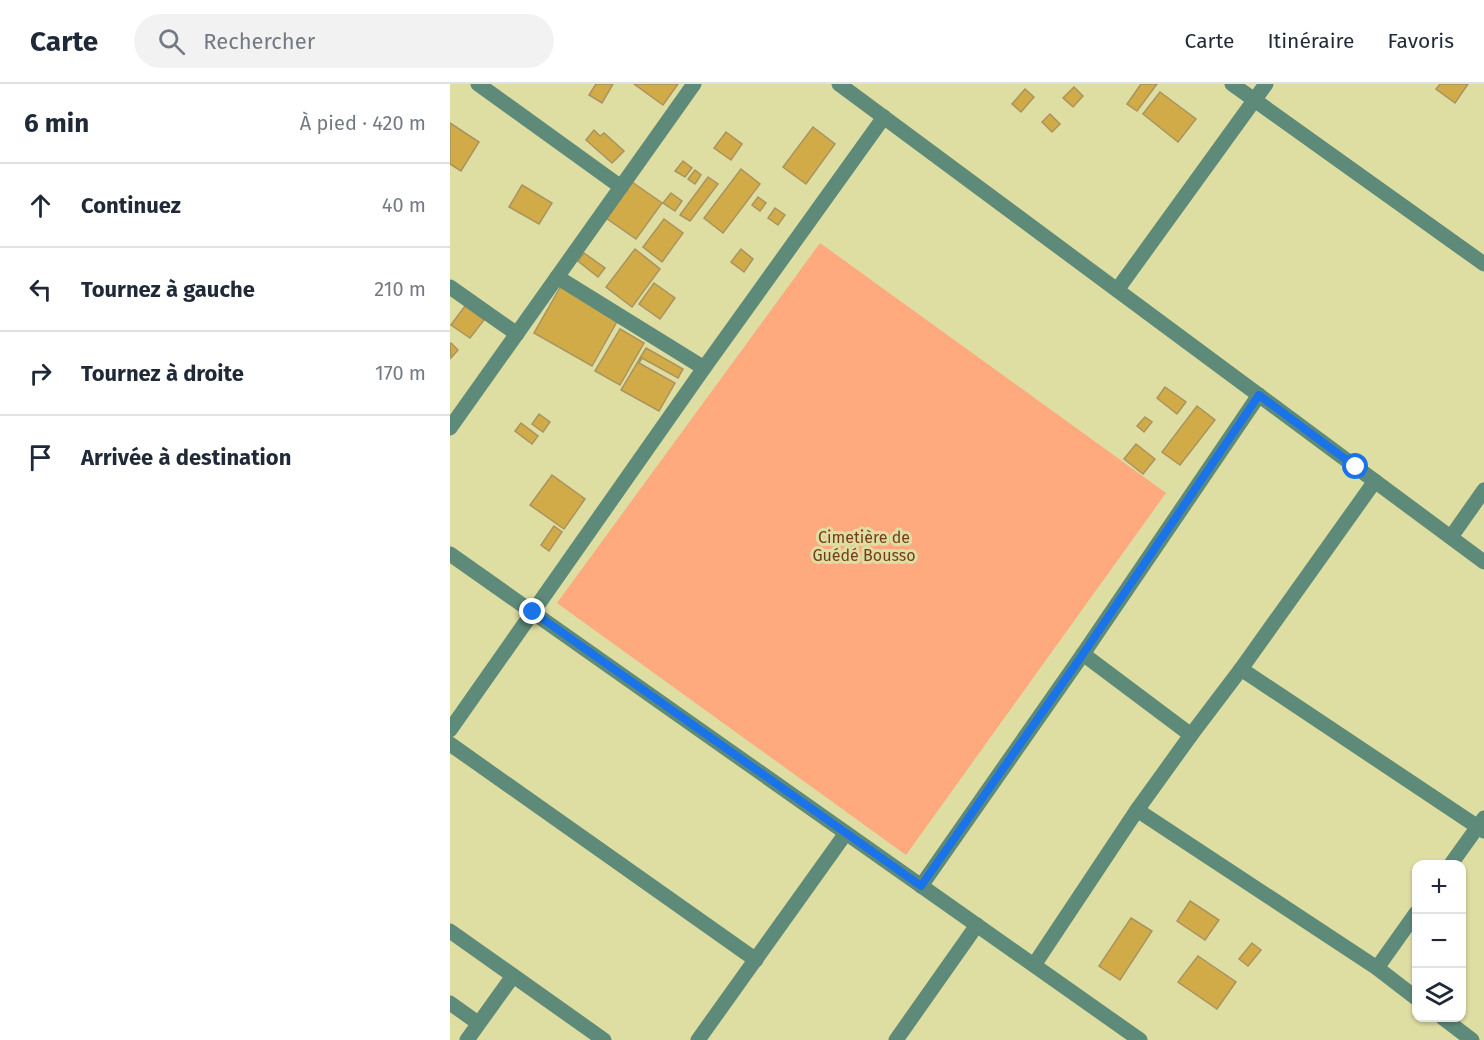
<!DOCTYPE html>
<html lang="fr">
<meta charset="utf-8">
<style>
:root{--surface:#fff;--page:#f2f2f3;--text:#1f2937;--muted:#747a83;--line:#e0e1e3}
body{margin:0;font-family:"Fira Sans",sans-serif;background:var(--page);color:var(--text)}
.controls{position:absolute;right:18px;bottom:18px;display:grid;overflow:hidden;border-radius:12px;box-shadow:0 2px 4px #0004}
.controls button{width:54px;height:54px;display:grid;place-items:center;padding:0;border:0;border-bottom:2px solid var(--line);background:var(--surface);color:var(--text);font:30px sans-serif}
.stop{position:absolute;width:18px;height:18px;margin:-14px;border:4px solid #1a73e8;border-radius:50%;background:#fff}
.stop.end{background:#1a73e8;border-color:#fff;box-shadow:0 2px 6px #0008}
.list{margin:0;padding:0;list-style:none}
h2{display:flex;justify-content:space-between;align-items:center;height:78px;margin:0;padding:0 24px;font-size:26px}
h2 small{font-size:20px;font-weight:400;color:var(--muted)}
.list li{display:grid;grid-template-columns:39px 1fr auto;gap:18px;align-items:center;box-sizing:border-box;height:84px;padding:0 24px;border-top:2px solid var(--line)}
.list b{display:block;font-size:22px;white-space:nowrap}
.list em{font-size:20px;font-style:normal;color:var(--muted)}
.icon{flex:none;width:33px;height:33px;fill:none;stroke:currentColor;stroke-width:2;stroke-linecap:round;stroke-linejoin:round}
.map{position:relative;flex:none;width:1034px;height:956px;overflow:hidden}
header{display:flex;align-items:center;gap:36px;box-sizing:border-box;height:84px;padding:0 30px;background:var(--surface);border-bottom:2px solid var(--line)}
header strong{font-size:28px}
nav{display:flex;gap:33px;margin-inline-start:auto;font-size:21px}
.search{width:420px;height:54px;background:var(--page);display:flex;align-items:center;gap:15px;box-sizing:border-box;padding:0 21px;border-radius:33px;color:var(--muted);font-size:22px}
main{display:flex}
aside{flex:1;background:var(--surface)}
.map>svg:first-child{display:block}
.green{fill:#fea97e}
.building{fill:#d2ab49;stroke:#aa935e;stroke-width:1.5}
.lines{fill:none;stroke-linecap:round;stroke-linejoin:round}
.minor{stroke:#5e8a79;stroke-width:15}
.route{stroke:#1a73e8;stroke-width:8}
.labels{text-anchor:middle;dominant-baseline:central;stroke-width:6;stroke-linejoin:round;paint-order:stroke}
.park-label{font-size:16px;fill:#753c1b;stroke:#dedda2}
</style>
<header>
<strong>Carte</strong>
<div class="search"><svg class="icon" aria-label="search" viewBox="0 0 24 24"><circle cx="10" cy="10" r="6"/><path d="M15 15l6 6"/></svg>Rechercher</div>
<nav><a>Carte</a><a>Itinéraire</a><a>Favoris</a></nav>
</header>
<main>
<aside>
<h2>6 min<small>À pied · 420 m</small></h2>
<ul class="list">
<li><svg class="icon" aria-label="ahead" viewBox="0 0 24 24"><path d="M12 20V5M6 11l6-6 6 6"/></svg><div><b>Continuez</b></div><em>40 m</em></li>
<li><svg class="icon" aria-label="left" viewBox="0 0 24 24"><path d="M17 20v-9H6M10 6l-5 5 5 5"/></svg><div><b>Tournez à gauche</b></div><em>210 m</em></li>
<li><svg class="icon" aria-label="right" viewBox="0 0 24 24"><path d="M7 20v-9h11M14 6l5 5-5 5"/></svg><div><b>Tournez à droite</b></div><em>170 m</em></li>
<li><svg class="icon" aria-label="arrive" viewBox="0 0 24 24"><path d="M6 21V4h12l-3 4 3 4H6"/></svg><div><b>Arrivée à destination</b></div></li>
</ul>
</aside>
<div class="map">
<svg width="1034" height="956" viewBox="0 0 1034 956">
<rect width="100%" height="100%" fill="#dedda2"/>
<path class="green" d="M370,159L716,409L456,771L107,519Z"/>
<g class="building">
<path d="M146,0H163L152,19L139,11Z"/>
<path d="M184,0H228L213,21Z"/>
<path d="M691,0H707L687,27L677,20Z"/>
<path d="M990,0H1018L1005,19L986,5Z"/>
<path d="M624,3L633,12L623,23L613,14Z"/>
<path d="M575,5L584,13L571,28L562,20Z"/>
<path d="M710,8L746,35L728,58L693,30Z"/>
<path d="M600,30L610,40L602,48L592,38Z"/>
<path d="M0,39L29,58L11,87L0,80Z"/>
<path d="M363,43L385,60L356,100L333,83Z"/>
<path d="M144,46L150,52L154,49L174,67L162,79L136,56Z"/>
<path d="M276,48L292,60L281,76L264,64Z"/>
<path d="M233,77L242,84L235,93L225,87Z"/>
<path d="M291,85L310,100L273,149L254,134Z"/>
<path d="M245,86L251,91L245,100L238,95Z"/>
<path d="M258,93L268,100L240,137L230,131Z"/>
<path d="M182,98L212,119L186,155L156,134Z"/>
<path d="M72,101L102,119L89,140L59,123Z"/>
<path d="M221,109L232,117L225,127L213,119Z"/>
<path d="M308,113L316,119L310,127L302,121Z"/>
<path d="M325,124L335,131L328,141L318,134Z"/>
<path d="M214,135L233,149L212,178L193,163Z"/>
<path d="M185,165L210,185L182,223L156,203Z"/>
<path d="M291,165L303,175L294,188L281,178Z"/>
<path d="M134,169L155,184L148,193L128,177Z"/>
<path d="M204,199L225,214L210,235L189,220Z"/>
<path d="M111,202L169,234L142,282L84,249Z"/>
<path d="M15,222L34,236L20,254L1,241Z"/>
<path d="M170,245L194,259L170,301L145,287Z"/>
<path d="M1,259L8,266L1,274L0,260Z"/>
<path d="M196,264L233,285L228,294L192,274L189,279L225,299L209,327L171,306Z"/>
<path d="M715,303L736,318L727,330L707,314Z"/>
<path d="M747,322L765,336L730,381L712,368Z"/>
<path d="M89,330L100,338L93,348L82,340Z"/>
<path d="M695,333L702,338L694,348L687,342Z"/>
<path d="M71,339L88,352L82,360L65,347Z"/>
<path d="M686,360L705,375L693,390L674,375Z"/>
<path d="M102,391L135,415L114,445L80,421Z"/>
<path d="M104,442L112,448L99,467L91,461Z"/>
<path d="M740,817L769,836L755,856L727,837Z"/>
<path d="M681,834L702,847L670,896L649,882Z"/>
<path d="M802,859L811,866L798,882L789,875Z"/>
<path d="M748,872L786,898L767,925L728,898Z"/>
</g>
<g class="lines">
<g class="minor">
<path d="M28,0L171,103"/>
<path d="M389,0L1034,478"/>
<path d="M782,0L1034,180"/>
<path d="M107,193L254,284"/>
<path d="M0,203L67,250"/>
<path d="M667,206L816,0"/>
<path d="M0,344L244,0"/>
<path d="M1001,453L1034,406"/>
<path d="M0,470L690,956"/>
<path d="M633,570L741,651"/>
<path d="M791,585L1034,747"/>
<path d="M0,646L254,284L434,33"/>
<path d="M0,660L306,876"/>
<path d="M687,726L927,884L966,914"/>
<path d="M1001,780L1034,734"/>
<path d="M471,802L633,570L809,311"/>
<path d="M0,847L154,956"/>
<path d="M584,881L687,726L741,651L791,585L925,397"/>
<path d="M927,884L966,829"/>
<path d="M0,919L28,939"/>
<path d="M993,934L1022,956"/>
<path d="M17,956L63,892"/>
<path d="M248,956L396,749"/>
<path d="M446,956L527,841"/>
</g>
</g>
<g class="lines">
<path class="route" d="M83,528L471,802L633,570L809,311L906,383"/>
</g>
<g class="labels">
<g class="park-label">
<text x="414" y="453">Cimetière de<tspan x="414" dy="18">Guédé Bousso</tspan></text>
</g>
</g>
</svg>
<div class="controls">
<button>+</button>
<button>−</button>
<button><svg class="icon" aria-label="layers" viewBox="0 0 24 24"><path d="M12 4l9 5-9 5-9-5zM3 14l9 5 9-5"/></svg></button>
</div>
<div class="stop" style="left:906px;top:383px"></div>
<div class="stop end" style="left:83px;top:528px"></div>
</div>
</main>
